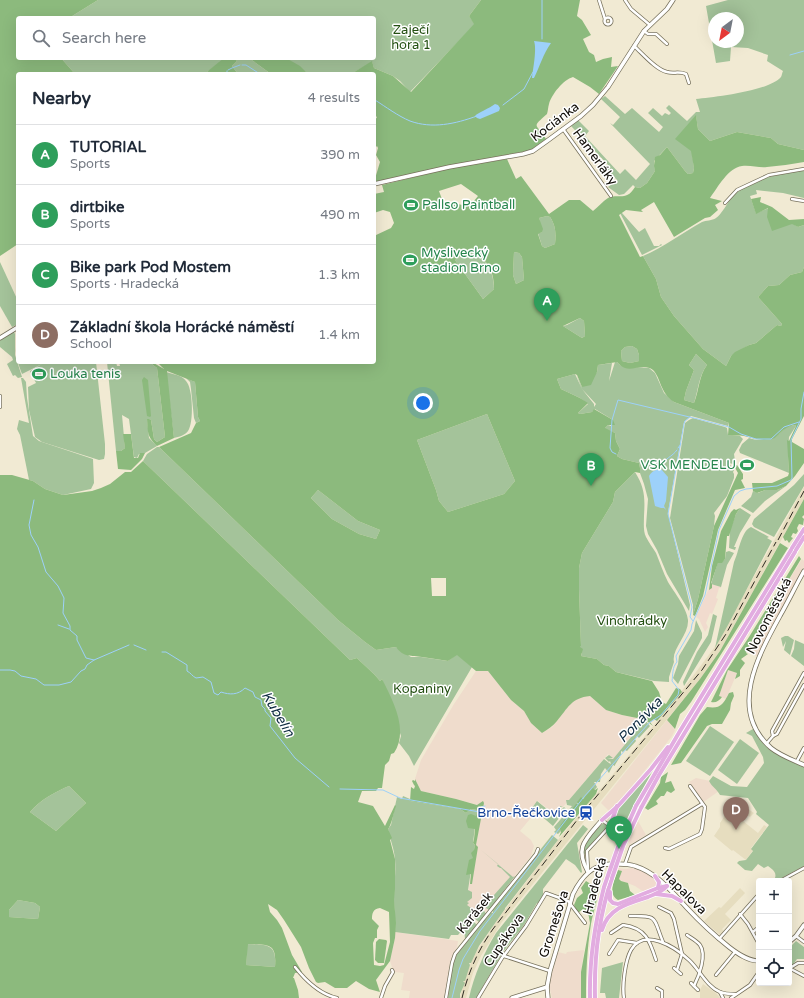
<!DOCTYPE html>
<meta charset="utf-8">
<style>
:root{--surface:#fff;--page:#f6f6f7;--text:#1f2937;--muted:#747a83;--line:#e0e1e3;--accent:#db2777}
body{margin:0;font-family:"Varela Round",sans-serif;background:var(--page);color:var(--text)}
.controls{position:absolute;right:12px;bottom:12px;display:grid;overflow:hidden;border-radius:4px;box-shadow:0 4px 16px #0002}
.controls button{width:36px;height:36px;display:grid;place-items:center;padding:0;border:0;border-bottom:1px solid var(--line);background:var(--surface);color:var(--text);font:20px sans-serif}
.compass{position:absolute;left:708px;top:12px;width:36px;height:36px;border-radius:50%;background:var(--surface);box-shadow:0 4px 16px #0002;rotate:212deg}
.you{position:absolute;left:423px;top:403px;width:14px;height:14px;margin:-10px;border:3px solid #fff;border-radius:50%;background:#1a73e8;box-shadow:0 0 0 6px #1a73e833}
.badge{display:grid;place-items:center;width:26px;height:26px;border-radius:50%;background:var(--accent);color:#fff;font-size:13px;font-weight:700}
.pin{position:absolute;translate:-50% -33px;filter:drop-shadow(0 1px 2px #0008)}
.pin::after{content:'';position:absolute;top:21px;width:14px;height:12px;background:inherit;clip-path:polygon(0 0,100% 0,50% 100%)}
.list{margin:0;padding:0;list-style:none}
h2{display:flex;justify-content:space-between;align-items:center;height:52px;margin:0;padding:0 16px;font-size:17px}
h2 small{font-size:13px;font-weight:400;color:var(--muted)}
.list li{display:grid;grid-template-columns:26px 1fr auto;gap:12px;align-items:center;box-sizing:border-box;height:60px;padding:0 16px;border-top:1px solid var(--line)}
.list b{display:block;font-size:15px;white-space:nowrap}
.list p{margin:0;font-size:13px;white-space:nowrap;color:var(--muted)}
.list em{font-size:13px;font-style:normal;color:var(--muted)}
.icon{flex:none;width:22px;height:22px;fill:none;stroke:currentColor;stroke-width:2;stroke-linecap:round;stroke-linejoin:round}
.map{position:relative;flex:none;width:804px;height:998px;overflow:hidden}
.search{position:absolute;background:var(--surface);box-shadow:0 4px 16px #0002;left:16px;top:16px;width:360px;height:44px;display:flex;align-items:center;gap:10px;box-sizing:border-box;padding:0 14px;border-radius:4px;color:var(--muted);font-size:15px}
.panel{position:absolute;background:var(--surface);box-shadow:0 4px 16px #0002;left:16px;top:72px;width:360px;height:292px;border-radius:4px}
.map>svg:first-child{display:block}
.commercial{fill:#f1dbce}
.industrial{fill:#efdccc}
.built{fill:#e6ddbf}
.green{fill:#a4c39a;fill-rule:evenodd}
.forest{fill:#8cba7d;fill-rule:evenodd}
.water{fill:#9dd1fa}
.lines{fill:none;stroke-linecap:round;stroke-linejoin:round}
.stream{stroke:#9dd1fa;stroke-width:1}
.street-casing{stroke:#77715c;stroke-width:4}
.secondary-casing{stroke:#77715c;stroke-width:5}
.highway-casing{stroke:#fff;stroke-width:5.5}
.street{stroke:#fff;stroke-width:2.5}
.secondary{stroke:#fff;stroke-width:3.5}
.highway{stroke:#e2ace0;stroke-width:4}
.rail{stroke:#2d2921;stroke-width:1;stroke-dasharray:8 4;stroke-linecap:butt}
.highway-bridge-casing{stroke:#fff;stroke-width:5.5;stroke-linecap:butt}
.highway-bridge{stroke:#e2ace0;stroke-width:4}
.labels{text-anchor:middle;dominant-baseline:central;stroke-width:3;stroke-linejoin:round;paint-order:stroke}
.park-label{font-size:13px;fill:#234f11;stroke:#fff}
.street-label{font-size:13px;fill:#0f0c06;stroke:#fff}
.leisure-label{font-size:13px;fill:#27864d;stroke:#fff;text-anchor:start}
.transit-label{font-size:13px;fill:#164399;stroke:#fff;text-anchor:end}
.water-label{font-size:14px;font-style:italic;fill:#102d42;stroke:#fff}
</style>
<div class="map">
<svg width="804" height="998" viewBox="0 0 804 998">
<rect width="100%" height="100%" fill="#f1ead3"/>
<g class="commercial">
<path d="M711,584L721,587V588H719L716,598L718,599L712,614L710,613L706,623L708,627L705,632L699,619L696,617Z"/>
<path d="M618,868L625,869L633,868L639,870L646,873L655,880L657,885L656,887L644,892L635,886L620,880L616,877Z"/>
</g>
<g class="industrial">
<path d="M802,559L804,561V567L757,656L746,652L756,634L760,631L775,603Z"/>
<path d="M728,670L737,673L726,699L719,696Z"/>
<path d="M476,671H488L511,700L524,711L531,723L542,733L552,727L557,721L562,714L573,701L580,697L590,696L606,710L622,715L642,719V720L630,734L632,736L613,759L608,754L563,807L560,806L554,814L538,801L532,807L530,811L534,814L520,831L531,840L534,846L531,856L478,921L474,919L473,920L467,915L471,909L466,905L481,815L478,805L456,799L421,791L415,779L421,760L454,704Z"/>
<path d="M667,720L675,730L672,736L619,803L609,811L601,803Z"/>
<path d="M696,778L710,781L719,791L702,803L689,782Z"/>
<path d="M638,821L646,835L629,845L630,839Z"/>
<path d="M395,932L458,941L457,947L450,963L445,998H409L410,991L401,990L404,973L395,972L394,973L390,961L395,938Z"/>
<path d="M584,950L581,972V998H552L550,989H549L550,980L558,952L566,954L567,952Z"/>
</g>
<g class="built">
<path d="M804,487V499L720,651L700,679L502,922L481,956L473,973L466,998H460L467,971L475,954L498,919L558,840L675,700L714,648Z"/>
<path d="M733,799L754,813L750,817L747,815L743,821L758,833L764,825L767,827L751,848L753,850L746,860L733,850L732,851L714,836L720,827V823L724,817V810Z"/>
<path d="M740,888L745,893L725,914L731,920L722,929L724,931L720,935L704,921L719,907L721,908Z"/>
<path d="M703,984L717,994L720,998H700V990Z"/>
</g>
<g class="green">
<path d="M98,0H481L469,16L475,24L410,92L400,81L393,76L374,68L372,62L351,74H306L307,73L286,58H374V18H69Z"/>
<path d="M728,0H804V150L778,144L771,138L737,132L710,141L698,129L696,116L682,143L692,151L694,168L693,173L688,174L685,171L667,147L654,161L655,171L647,183L640,188L635,187L633,185L624,194L619,195L608,187L617,180L605,167L609,169L610,167L571,126L578,120L589,131L585,136L620,174L625,169L636,180L650,164L610,123L613,125L620,117L601,99L605,96L625,114L632,108L659,132L663,127L648,113L653,108L662,116L665,113L669,115L671,113L666,108L669,105L687,121L696,112H700L696,99C715,97 769,91 781,77C782,75 782,73 783,71L767,61L768,55L748,48L731,47L730,61L716,63L706,6ZM714,18H738V42H714Z"/>
<path d="M61,58H224C219,65 211,67 206,74H75Z"/>
<path d="M235,58H249L271,74H238L232,66L237,61Z"/>
<path d="M804,170V198L783,193L756,190L757,194L750,196L756,213L769,208L798,227L804,225V267L802,272L790,275L779,285L768,286L758,297L782,324L781,326L777,325L756,343L749,345L731,356L726,366L703,349L674,316L661,297L656,279L643,256C664,247 682,233 702,222C706,220 712,221 716,218C721,215 728,202 733,196C752,177 779,175 804,170Z"/>
<path d="M620,213H622L639,232L645,228L654,246H659L661,244L662,245L642,255Z"/>
<path d="M547,216L550,217C556,226 556,234 555,244L545,248L542,246L538,233L542,232L539,218Z"/>
<path d="M471,251C488,260 493,270 494,289L483,299L455,260Z"/>
<path d="M514,252L519,253L522,257L524,280L516,284L513,275Z"/>
<path d="M0,262L18,301V324L12,327L0,306Z"/>
<path d="M580,318L584,321L585,336L582,338L563,326L567,325Z"/>
<path d="M18,328V362H96L105,444V454L104,459L99,460L42,442L35,437L29,410L28,387L36,383L30,371L42,364L22,374C19,365 15,357 16,347C16,341 17,337 16,331Z"/>
<path d="M12,332H14L15,334V355L22,377L18,378L15,375L13,376L7,364L13,360L12,357L0,347V340Z"/>
<path d="M632,346L637,349L639,355V361L630,363L622,361L621,351L625,347Z"/>
<path d="M696,354L707,365C699,375 698,391 694,403L684,400L686,391L694,370L689,365Z"/>
<path d="M107,362H116L117,366H120L119,362H152L153,365L157,368L165,437L157,442L154,439L151,420L147,419L149,438L157,446L145,453L139,454L137,458L134,457L129,419L122,415L125,448L121,451H116Z"/>
<path d="M615,362H617L620,365L629,368L637,367L649,368L655,373L664,393L674,402L729,423L728,426L691,416L684,422L668,513L690,605L689,611L667,574L657,550L648,534L646,526L648,499L644,484L640,473V468L639,463L622,459L617,456L620,449L616,441L615,433L604,429L608,425L611,426L613,420L595,409L592,412L580,414L578,413L588,404L580,398L561,389L557,379L575,374L582,389L594,404V407L596,404L582,389L576,374L582,387L597,372L598,365L612,363L609,381Z"/>
<path d="M166,372C172,374 182,375 186,381C193,388 194,423 188,431C185,435 179,437 174,438Z"/>
<path d="M21,378H23L26,382L27,398L33,436L39,441L93,459L94,483L91,489L63,495L45,489L33,481L29,480L20,435L17,429L19,420L29,423Z"/>
<path d="M186,378L195,382L198,417L200,421L196,423L194,418L191,389L190,382Z"/>
<path d="M487,414L515,481L504,494L448,512L439,501L436,490L417,440Z"/>
<path d="M693,418L725,427L727,428L728,435L740,436L743,439L734,454L735,461L733,464L729,463L734,470L733,472L734,474V478L727,496L714,513L715,516L714,526L698,599L693,615V605L670,518L685,423L689,420Z"/>
<path d="M795,425L796,426L789,437L788,453L789,473L740,453L739,450L742,444L749,438C756,441 767,440 774,438C782,434 781,427 795,425Z"/>
<path d="M157,447H159L338,620L365,642L376,650L396,647L411,657H421L448,661L457,654L472,667L414,766L409,756L399,743L401,736L382,679L380,681C373,672 365,666 357,658L350,660L143,461L147,454Z"/>
<path d="M635,472C645,488 645,498 644,516C644,523 643,531 646,537C649,543 653,548 656,553C660,563 663,572 668,582C674,592 687,608 688,620C689,635 671,649 674,662L669,677V682L654,681L616,672L609,666L604,665L597,659L581,656L582,653L579,647L581,646L579,589V568L582,553L613,502L615,492Z"/>
<path d="M804,474V486L774,537L754,527L752,524L754,519L794,485Z"/>
<path d="M786,486L765,501L753,513L741,506L751,497L753,491L758,493L765,490H777Z"/>
<path d="M318,490L358,521L380,530L376,539L359,534L332,519L311,498Z"/>
<path d="M740,508L751,515L740,533L734,547H736L735,550L729,548L730,530L736,514Z"/>
<path d="M751,527L769,537L767,538L772,541L728,625L715,648L734,562C739,552 741,531 751,527Z"/>
<path d="M729,551L734,553L727,565L721,587L711,584L718,562L721,563L725,559L726,552Z"/>
<path d="M713,614L717,616L711,642L684,686L683,682L697,652L708,635Z"/>
<path d="M696,620L702,633V638L678,684L673,678L678,664L679,656L694,631Z"/>
<path d="M785,636H788L794,640L790,655L784,650L786,641L783,647L781,638Z"/>
<path d="M795,640L804,644V666L791,656L794,649Z"/>
<path d="M643,718L650,726L639,738L637,736L635,739L636,741L627,751L625,750L623,752L621,751V755L615,765V766L613,765L609,773L605,768L601,774L600,782H594L597,787C593,792 586,798 579,800L574,811L559,827L561,831L558,834L554,832L556,830L554,827L572,806L567,805L566,800H569L604,759L609,763L611,764L610,761L609,762L605,758L609,755L613,758H607L613,759L632,736L630,735Z"/>
<path d="M710,726L734,742L710,776L686,761Z"/>
<path d="M753,729C766,751 782,757 804,767V866L776,881H770L775,878C777,872 772,869 768,866L764,868L758,864L752,871L745,870L737,863L739,861L746,860L753,851L751,849L769,825L756,814L757,812L748,798L720,795C717,789 712,787 709,781L713,776L731,786L747,787L764,763L763,757L752,736L746,733Z"/>
<path d="M740,739L759,753L737,784L718,770Z"/>
<path d="M653,770L621,830L614,827L613,823L618,809Z"/>
<path d="M69,786L86,803L56,831L30,812C40,800 55,792 69,786Z"/>
<path d="M403,796L410,799V801L460,809L466,813L471,809L477,810L473,843L475,845L468,890L472,892V898L467,902L469,903L467,905L479,914L483,909L486,914L479,922L474,918L472,912L469,914V917L477,925L465,939L464,928L458,935H451L449,939L395,932C396,921 394,911 394,900C394,886 396,873 395,859C394,848 390,839 388,829L391,825L397,797L402,799Z"/>
<path d="M537,801L553,814L559,809L560,806L563,807H560L561,810L564,807L566,809L553,826L532,808Z"/>
<path d="M605,823L607,825L606,828L589,847L585,854L583,853C584,841 594,832 602,824Z"/>
<path d="M583,825L588,829L577,843L582,872L581,873L575,865L566,859L543,889V895L539,903H537L524,925L503,952L476,998H469C474,975 484,953 496,933Z"/>
<path d="M552,835L558,840L506,907L505,908V909L479,946L471,963H469L470,965L465,981H463L465,983L460,994V998H448L452,965L457,954L491,911L492,913H493L492,910Z"/>
<path d="M481,850L513,877L515,876L489,910L486,908V904L510,877L501,868H500L497,866L498,864Z"/>
<path d="M18,900L35,903L40,907L38,919L8,917L9,910Z"/>
<path d="M796,941L804,947V959H797L792,966L789,967V948Z"/>
<path d="M247,944C267,945 277,943 275,967L246,965Z"/>
<path d="M623,962L619,998H606L605,993H600L602,968Z"/>
</g>
<g class="forest">
<path d="M0,0H98L69,18H18V58H61L75,74H18V244L0,256Z"/>
<path d="M481,0H580L577,16L582,20L591,35L583,39L589,52L594,55L596,62L603,59L612,57L611,67L618,66L599,94L590,87L573,77C563,80 552,94 549,104C548,107 548,111 547,114C530,129 537,123 546,139L531,150L527,151L451,165L374,182L380,162L376,155L378,148L377,146L374,149V122L377,117L374,115V74H351L372,61L374,68L393,76L411,92L474,24L469,16Z"/>
<path d="M224,58H235L237,61L232,66L238,74H206L209,70Z"/>
<path d="M249,58H286L300,66L307,73L271,74Z"/>
<path d="M696,115L698,129L710,141L737,132L771,138L778,144L804,150V162C792,164 779,166 767,167C759,168 751,165 742,166C728,168 718,187 710,198L722,201L715,205L718,210L710,217L705,218L674,237L654,202L641,210L643,212L626,210L619,215L640,257L643,256L656,279L661,297L674,316L703,349L726,366L731,356L735,352L749,345L756,343L777,325L781,326L782,324L758,297L768,286L779,285L790,275L802,272L804,267V416L792,439V442L804,449V463L795,476L786,486L777,490H765L757,493L753,491L752,483H772L788,476L789,473L787,440L789,441L796,426L795,425C781,427 779,438 772,439C762,442 753,438 744,436C739,435 733,436 728,435L729,423L674,402C660,393 661,378 653,370C644,363 633,371 625,368C622,367 619,364 617,362L598,365L597,372L591,385L582,387L577,375L575,374L557,379L561,389L580,398L588,403L578,413L580,414L592,412L594,409L613,420L615,425H608L605,428L615,433L616,441L620,449L617,456L622,459L639,463L640,468V473L635,472L615,492L613,502L582,553L579,568V589L581,646L580,647L583,649L581,656L597,659L604,665L609,666L616,672L652,681L659,692L662,702L666,704L676,688L680,689L682,692L657,721L654,719L650,722L653,726L643,718L642,719L622,715L606,710L590,696C571,698 568,708 557,721C553,726 548,729 542,733L531,723L524,711L511,700L488,671H476L457,655L448,661C440,660 431,658 422,657C411,655 404,658 396,647L376,650L365,642L338,620L159,447L191,433L196,423L200,421L198,417L195,382L167,371L174,438L157,446C147,436 148,433 147,419H149L151,420L154,439L157,442L165,437L157,368L153,365L152,362L164,369L157,362H374V236L391,228L394,223L390,212L383,210L374,213V194L384,192L382,185L451,168L507,159L516,179L521,176L549,214L569,200H580L593,211C598,207 603,201 608,198C619,193 626,202 635,187L640,188L647,183L655,171L654,166L655,157L660,155L667,147L685,171L688,174L693,173L694,168L691,151L675,139ZM461,184L478,196L470,206L443,202L439,191ZM547,216L550,217C556,226 556,234 555,244L545,248L542,246L538,234L542,232L543,229L539,218ZM471,251C488,260 494,270 494,289L483,299L455,260ZM514,252L519,253L522,257L524,280L516,284L513,275ZM580,318L584,321L585,336L582,338L563,326ZM632,346L637,349L639,355V361L630,363L622,361L621,351L625,347ZM696,354L707,365C699,375 699,391 694,403L684,400L686,391L694,370L689,365ZM487,414L515,481L504,494L448,512L439,501L436,490L417,440ZM318,490L358,521L380,530L376,539L359,534L332,519L311,498ZM431,578H446V596H432Z"/>
<path d="M761,197L760,202L772,207L789,220L804,219V225L798,227L792,224L772,231L767,217L768,208L756,214L751,199Z"/>
<path d="M144,377L148,380L151,416L150,417L147,416L142,380Z"/>
<path d="M123,434H131L134,458H138L140,453H145L142,459L131,470L118,469L116,451H121L125,448Z"/>
<path d="M143,461L350,660L357,658C365,666 373,672 380,681L382,679C393,701 409,730 394,753L391,754L389,761L385,765L382,788H378L376,791H362L358,802L373,806L385,826L395,805L396,806C394,812 391,826 388,829L392,838L390,840L395,859V889L394,900L396,923L395,938L390,961L376,980L380,992L369,989L356,981L347,988H335L325,982L318,983L316,982L309,968L301,947L284,920L277,910L268,904L270,912L277,920L282,928L292,955L302,972L295,973L293,978H294L298,990L299,998H0V475H12L33,481L45,489L63,495L92,491L101,488L110,484L125,472H131ZM69,786L86,803L56,831L30,812C40,800 55,792 69,786ZM18,900L35,903L40,907L38,919L9,917V910ZM380,908L389,912L390,942L384,965L380,966L374,965L373,943L375,938H377V930L379,926L372,919C372,913 373,909 380,908ZM248,944C268,945 277,942 275,967L246,965Z"/>
<path d="M737,465L743,474V479L741,480L745,488L735,490L718,530L703,596L695,616L693,615L698,599L714,526L738,473L734,466Z"/>
<path d="M804,499V515L802,517L804,519L803,525L799,524L797,528L798,531L796,534L793,533L791,537L793,538L789,543L787,540L785,541L783,537Z"/>
<path d="M740,508L736,514L729,536H727L725,559L722,563H718L711,583L712,584V588L709,590L712,566L721,531L731,512L734,509L736,510Z"/>
<path d="M780,543L788,548L691,702L685,710L680,714L675,729L667,720L700,679L720,651Z"/>
<path d="M799,556L801,559L775,603L760,631L755,634L746,653L748,654L741,659L745,663L740,670V676L735,679L737,673L728,670L719,696L722,697C719,701 716,703 711,702L727,670L749,637Z"/>
<path d="M733,692L734,696L731,703L730,710L722,724H712L707,726L681,763L671,765L700,715L707,707C720,709 723,705 729,693Z"/>
<path d="M668,772L665,783L671,781L675,790L671,793L667,791L664,796H661L656,801L658,804L648,810L645,808L660,783L661,777Z"/>
<path d="M415,779L421,791L456,799L477,805L483,801L484,803L476,845L478,847L472,884H470L471,874L466,875L469,860L473,858L471,853L474,850L475,845L473,843L474,839L475,829L468,828L466,821L468,815L471,814L476,816L477,810L471,809L466,813L460,809L410,801L411,787L414,789L415,786L414,785L412,781L413,780L415,781Z"/>
<path d="M593,788L595,790L598,788L596,794L559,837L561,832L559,827L565,819V817L567,815L569,816L574,811L572,809L576,804H578L577,802L581,797L583,799Z"/>
<path d="M618,870L622,871L619,879L621,881L628,883L630,891L635,895L618,900C607,894 615,879 618,870Z"/>
<path d="M586,881L597,888C599,899 593,912 591,924C587,949 586,973 586,998H581V972L590,923L588,912L583,909L578,913L574,905L577,898L583,893L581,888Z"/>
<path d="M379,939L386,940L387,941L384,963H378L375,960L376,942Z"/>
</g>
<g class="water">
<path d="M534,41L551,43C543,54 540,66 534,78H532C533,69 537,49 534,41Z"/>
<path d="M495,104L498,105L500,108L499,111L480,119L477,118L475,116C477,113 490,108 495,104Z"/>
<path d="M661,469L668,477L666,501L664,506L666,510L664,508H661L655,506L649,476C652,471 655,470 661,469Z"/>
</g>
<g class="lines">
<g class="stream">
<path d="M542,39V0"/>
<path d="M790,55L804,51"/>
<path d="M242,65H246L260,74"/>
<path d="M228,70L232,68L240,65"/>
<path d="M227,74V71"/>
<path d="M375,100C386,107 398,116 410,121C432,129 455,124 477,116"/>
<path d="M503,105L524,89L533,72"/>
<path d="M690,417L685,421L684,424L668,514L692,607L690,617L693,621"/>
<path d="M678,448L681,444"/>
<path d="M616,454L612,452L610,448L612,420L618,400L698,419L729,427L741,434L756,439H771L784,427L799,422"/>
<path d="M662,465C665,458 672,457 677,450"/>
<path d="M34,500L29,525L31,535L38,547L46,572L58,586L64,598L63,613L70,626V630L77,636V640L86,658L94,660"/>
<path d="M58,625L69,629"/>
<path d="M134,645L146,650"/>
<path d="M162,652H166L187,665V671C191,673 192,676 196,678L203,677L211,682L214,693L218,695L221,692C230,695 238,695 245,688L253,692L255,697L261,700L262,706L265,709V711L271,718L270,726L295,758L329,787"/>
<path d="M0,670H10L15,671L21,676L36,679L44,685H59L71,682L81,671L85,669L87,665L94,660L129,645"/>
<path d="M340,789L383,790L400,798L411,800L480,812L481,807L485,806"/>
<path d="M452,998L459,970L463,959L480,931L583,798L649,723L661,715L678,695L679,690L672,681C673,675 672,667 677,662L676,656L691,630L692,624L705,595L719,530L734,496L740,491L746,489L777,486L791,480L792,478L791,440L801,419V409L804,392"/>
</g>
<defs>
<g id="street">
<path d="M599,0L605,19"/>
<path d="M625,0L631,9L650,25"/>
<circle cx="608" cy="21" r="3.5"/>
<path d="M644,31L648,34H656L667,44"/>
<path d="M634,46C642,53 656,70 667,72C673,74 679,71 686,74L689,83"/>
<path d="M563,129L611,196"/>
<path d="M792,199L804,201"/>
<path d="M725,203L737,190L769,175L804,169"/>
<path d="M0,396V407"/>
<path d="M773,736L772,731L804,673"/>
<path d="M767,743L773,736L777,734L804,685"/>
<path d="M797,761L804,748"/>
<path d="M665,848L669,849L700,834L702,829L705,807L690,786"/>
<path d="M625,864L631,847L702,804"/>
<path d="M588,870L587,851L610,826L602,820"/>
<path d="M780,881L804,868"/>
<path d="M659,907L671,913L674,919L682,954L677,970"/>
<path d="M740,914L748,924L759,944"/>
<path d="M630,916C659,915 653,918 663,942"/>
<path d="M753,932L759,927"/>
<path d="M611,933L623,925C646,928 650,941 656,960"/>
<path d="M687,935C691,938 697,941 700,945C707,955 699,976 694,986"/>
<path d="M796,936L804,942"/>
<path d="M719,939L759,894"/>
<path d="M609,954L618,940L637,943"/>
<path d="M504,956L550,971"/>
<path d="M295,967C306,981 319,994 337,998"/>
<path d="M674,968L681,974"/>
<path d="M789,968L804,976"/>
<path d="M790,968L798,963H804"/>
<path d="M716,975L735,952"/>
<path d="M691,983L698,990"/>
<path d="M657,988L662,991V998"/>
<path d="M720,992L723,998"/>
<path d="M381,998L385,986L393,972L392,970"/>
<path d="M446,998L452,963L455,954L528,864L536,854L538,849"/>
<path d="M478,998L502,958L526,926L546,893L568,901L585,923"/>
<path d="M624,998C622,986 625,961 631,950C644,927 675,947 689,960C699,969 707,987 720,992C725,994 731,994 735,994"/>
<path d="M731,998L750,985L759,972"/>
</g>
<g id="secondary">
<path d="M374,184L449,167L523,154L533,151L547,141L581,116L593,105L608,87L644,31L667,9L673,0"/>
<path d="M0,338L18,327"/>
<path d="M804,571C796,585 789,600 781,614C759,654 727,710 771,748C781,756 793,760 804,765"/>
<path d="M588,872C574,847 586,839 602,820"/>
<path d="M789,942L796,936L804,925"/>
<path d="M512,998L547,987"/>
<path d="M548,998L547,987L550,971L573,894C581,878 592,864 611,864C619,864 627,863 635,866C657,873 671,891 687,908C700,922 714,935 729,947C738,954 748,961 759,961"/>
</g>
<g id="highway">
<path d="M792,548L804,529"/>
<path d="M796,550L804,537"/>
<path d="M636,806L680,731L791,550"/>
<path d="M641,808L659,775L795,552"/>
<path d="M602,820L618,806L651,769L668,747"/>
<path d="M610,826L617,806"/>
<path d="M655,876L659,882L658,888"/>
<path d="M610,892V900L613,903L618,904L658,888L667,886"/>
<path d="M656,894L672,896L681,901"/>
<path d="M602,930C608,908 629,903 648,897C655,894 662,892 667,886"/>
<path d="M590,998C589,960 595,923 604,887"/>
<path d="M595,998C594,958 599,916 612,878"/>
</g>
</defs>
<use href="#street" class="street-casing"/>
<use href="#secondary" class="secondary-casing"/>
<use href="#highway" class="highway-casing"/>
<use href="#street" class="street"/>
<use href="#secondary" class="secondary"/>
<use href="#highway" class="highway"/>
<g class="rail">
<path d="M778,540L804,491"/>
<path d="M462,998C468,973 478,950 493,929L581,815L702,670L726,634L776,542"/>
</g>
<defs>
<g id="highway-bridge">
<path d="M612,878L623,846L641,808"/>
<path d="M604,887L618,847L636,806"/>
</g>
</defs>
<use href="#highway-bridge" class="highway-bridge-casing"/>
<use href="#highway-bridge" class="highway-bridge"/>
</g>
<defs>
<symbol id="stadium-bare" viewBox="-9 -9 18 18"><path d="M0-5a6.5 5 0 1 0 0 10a6.5 5 0 1 0 0-10ZM-3.5-1.8h7v3.6h-7Z" fill="#2e9e5b" stroke="#fff" stroke-width="2.5" paint-order="stroke"/></symbol>
<symbol id="station-bare" viewBox="-9 -9 18 18"><path d="M-3-6H3Q5-6 5-4V2Q5 4 3 4L4.5 6H3L1.5 4h-3L-3 6H-4.5L-3 4Q-5 4-5 2V-4Q-5-6-3-6ZM-3.5-4v3h7v-3ZM-3.5 1v1.5H-2V1ZM2 1v1.5H3.5V1Z" fill="#1a4fb4" stroke="#fff" stroke-width="2.5" paint-order="stroke"/></symbol>
</defs>
<g fill-rule="evenodd">
<use href="#stadium-bare" x="401" y="195" width="20" height="20"/>
<use href="#stadium-bare" x="400" y="250" width="20" height="20"/>
<use href="#stadium-bare" x="29" y="364" width="20" height="20"/>
<use href="#stadium-bare" x="737" y="455" width="20" height="20"/>
<use href="#station-bare" x="576" y="803" width="20" height="20"/>
</g>
<g class="labels">
<g class="park-label">
<text x="411" y="30">Zaječí<tspan x="411" dy="15">hora 1</tspan></text>
<text x="632" y="621">Vinohrádky</text>
<text x="422" y="689">Kopaniny</text>
</g>
<g class="street-label">
<text transform="translate(555 122) rotate(-37)">Kociánka</text>
<text transform="translate(595 157) rotate(54)">Hamerláky</text>
<text transform="translate(769 616) rotate(-63)">Novoměstská</text>
<text transform="translate(595 886) rotate(-75)">Hradecká</text>
<text transform="translate(684 892) rotate(45)">Hapalova</text>
<text transform="translate(475 913) rotate(-51)">Karásek</text>
<text transform="translate(554 924) rotate(-72)">Gromešova</text>
<text transform="translate(504 940) rotate(-56)">Cupákova</text>
</g>
<g class="leisure-label">
<text x="422" y="205">Pallso Paintball</text>
<text x="421" y="253">Myslivecký<tspan x="421" dy="15">stadion Brno</tspan></text>
<text x="50" y="374">Louka tenis</text>
<text x="736" y="465" text-anchor="end">VSK MENDELU</text>
</g>
<g class="transit-label">
<text x="575" y="813">Brno-Řečkovice</text>
</g>
<g class="water-label">
<text transform="translate(278 714) rotate(59)">Kubelín</text>
<text transform="translate(640 720) rotate(-46)">Ponávka</text>
</g>
</g>
</svg>
<div class="controls">
<button>+</button>
<button>−</button>
<button><svg class="icon" aria-label="locate" viewBox="0 0 24 24"><circle cx="12" cy="12" r="6"/><path d="M12 2v4M12 18v4M2 12h4M18 12h4"/></svg></button>
</div>
<svg class="compass" viewBox="-18 -18 36 36"><path d="M0-13l5 13h-10z" fill="#e53935"/><path d="M0 13l5-13h-10z" fill="#747a83"/></svg>
<div class="you"></div>
<div class="pin badge" style="left:547px;top:321px;background:#2e9e5b">A</div>
<div class="pin badge" style="left:591px;top:486px;background:#2e9e5b">B</div>
<div class="pin badge" style="left:619px;top:849px;background:#2e9e5b">C</div>
<div class="pin badge" style="left:736px;top:830px;background:#8d6e63">D</div>
<div class="search"><svg class="icon" aria-label="search" viewBox="0 0 24 24"><circle cx="10" cy="10" r="6"/><path d="M15 15l6 6"/></svg>Search here</div>
<section class="panel">
<h2>Nearby<small>4 results</small></h2>
<ul class="list">
<li><span class="badge" style="background:#2e9e5b">A</span><div><b>TUTORIAL</b><p>Sports</p></div><em>390 m</em></li>
<li><span class="badge" style="background:#2e9e5b">B</span><div><b>dirtbike</b><p>Sports</p></div><em>490 m</em></li>
<li><span class="badge" style="background:#2e9e5b">C</span><div><b>Bike park Pod Mostem</b><p>Sports · Hradecká</p></div><em>1.3 km</em></li>
<li><span class="badge" style="background:#8d6e63">D</span><div><b>Základní škola Horácké náměstí</b><p>School</p></div><em>1.4 km</em></li>
</ul>
</section>
</div>
